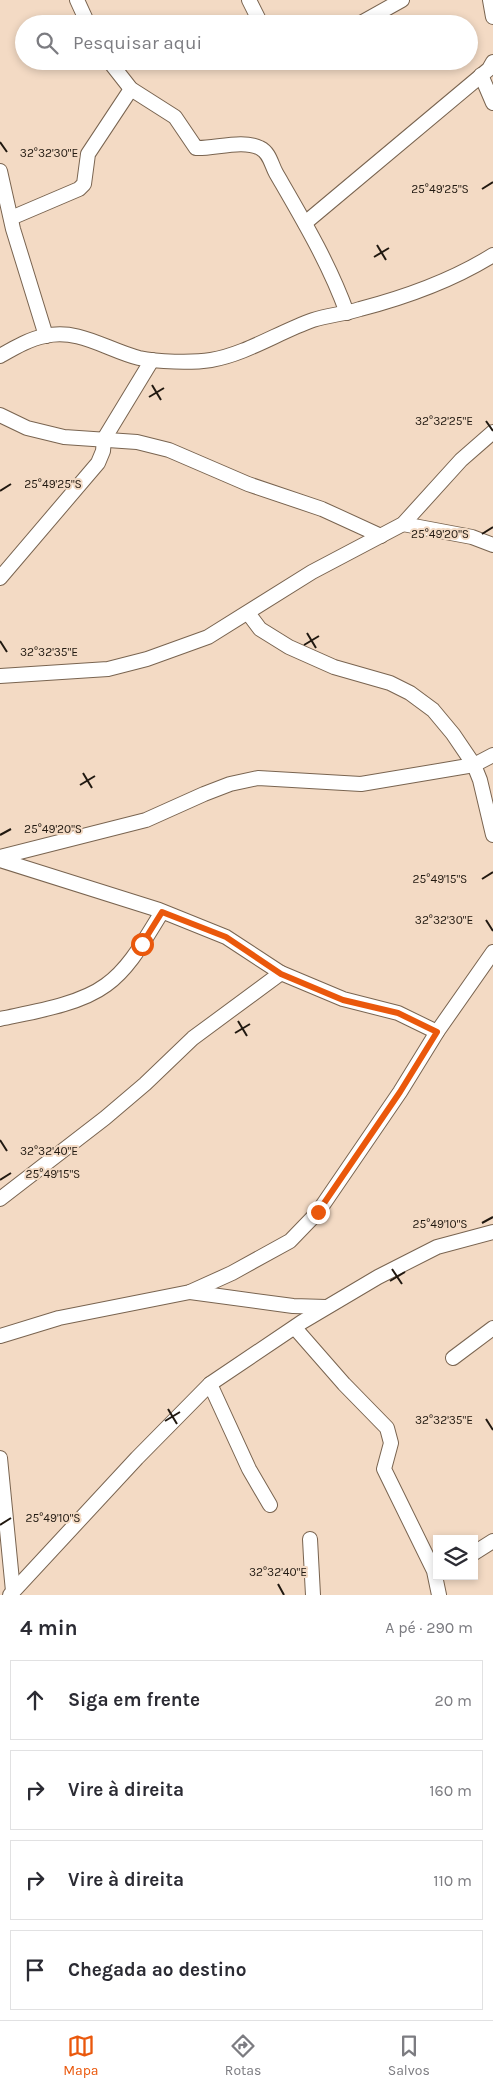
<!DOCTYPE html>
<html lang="pt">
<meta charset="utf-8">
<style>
:root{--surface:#fff;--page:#f2f2f3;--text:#2b2b33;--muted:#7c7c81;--line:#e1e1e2;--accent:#ea580c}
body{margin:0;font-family:Karla,sans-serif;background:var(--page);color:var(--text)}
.controls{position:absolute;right:15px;bottom:15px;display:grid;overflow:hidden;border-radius:0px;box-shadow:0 2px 8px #0003}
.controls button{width:45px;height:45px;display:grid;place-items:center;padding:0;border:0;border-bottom:1px solid var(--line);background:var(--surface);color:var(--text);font:25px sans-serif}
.stop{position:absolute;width:15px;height:15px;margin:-11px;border:4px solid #ea580c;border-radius:50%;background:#fff}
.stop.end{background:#ea580c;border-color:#fff;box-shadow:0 1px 5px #0008}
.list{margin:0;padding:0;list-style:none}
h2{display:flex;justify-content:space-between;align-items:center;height:65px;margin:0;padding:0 20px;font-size:21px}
h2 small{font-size:16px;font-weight:400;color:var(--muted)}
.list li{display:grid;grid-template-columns:32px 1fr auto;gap:15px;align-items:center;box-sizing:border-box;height:80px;margin:0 10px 10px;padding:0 10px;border:1px solid var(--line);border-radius:0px}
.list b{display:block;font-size:19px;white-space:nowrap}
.list em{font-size:16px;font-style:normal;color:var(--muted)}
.icon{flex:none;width:28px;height:28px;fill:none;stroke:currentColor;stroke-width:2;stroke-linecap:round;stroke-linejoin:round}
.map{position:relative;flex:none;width:493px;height:1595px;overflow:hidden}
.search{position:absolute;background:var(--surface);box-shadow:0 2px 8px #0003;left:15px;right:15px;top:15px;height:55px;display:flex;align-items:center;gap:12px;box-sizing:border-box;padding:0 18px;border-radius:28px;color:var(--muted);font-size:19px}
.sheet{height:425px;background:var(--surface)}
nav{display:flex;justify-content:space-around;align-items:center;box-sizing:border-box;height:70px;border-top:1px solid var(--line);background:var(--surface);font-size:14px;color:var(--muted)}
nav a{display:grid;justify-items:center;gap:2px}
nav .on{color:var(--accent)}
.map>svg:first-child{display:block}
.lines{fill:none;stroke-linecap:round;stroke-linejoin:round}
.minor-casing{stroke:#796450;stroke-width:16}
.minor{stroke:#fff;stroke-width:14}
.route{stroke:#ea580c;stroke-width:6}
.ticks{fill:none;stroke:#211911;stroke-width:2}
.ticks-label{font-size:12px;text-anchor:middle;fill:#211911;stroke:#f3dac4;stroke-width:4;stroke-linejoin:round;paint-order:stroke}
</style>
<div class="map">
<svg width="493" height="1595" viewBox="0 0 493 1595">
<rect width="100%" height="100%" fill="#f3dac4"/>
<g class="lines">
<defs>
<g id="minor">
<path d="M77,0L88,24"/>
<path d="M249,0L261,24"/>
<path d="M490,0L493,17"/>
<path d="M359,24L402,0"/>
<path d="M109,61L131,89L175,117L196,148C214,149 243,139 260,148C270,153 271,164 276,173C302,218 329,263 347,313"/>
<path d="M481,75L493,103"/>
<path d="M0,171L13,229L46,336"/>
<path d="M11,218L79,189L84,184L88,154L131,89"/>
<path d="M305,223L489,69L493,62"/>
<path d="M0,356C14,348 29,339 45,336C79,328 107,350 139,358C157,362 192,363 211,360C246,354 279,332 313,320C328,315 345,314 360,309C406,297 453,280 493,255"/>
<path d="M0,415L27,428L64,437L137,442L169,450L248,484L322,509L381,536"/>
<path d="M403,524L472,537L493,545"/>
<path d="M0,578L98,463L103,451L104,439L152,360"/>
<path d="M248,613L260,629L289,647L334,667L390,683L410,693L433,710L453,734L474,765L480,780L493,835"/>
<path d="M0,676L108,669L147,659L208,637L312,572L403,524L461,460L493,432"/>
<path d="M0,857L146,820L204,794L230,784L258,778L361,784L474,765L493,755"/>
<path d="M0,860L159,910L226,937L281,973L343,999L398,1013L437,1032"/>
<path d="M0,1019C32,1012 79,1005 106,985C131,967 146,937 162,912"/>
<path d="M0,1199L105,1118L145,1084L193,1038L281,973"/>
<path d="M190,1292L293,1306L326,1307"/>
<path d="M295,1328L344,1384L387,1428L391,1443L384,1469L434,1571L439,1595"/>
<path d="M0,1336L59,1318L190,1292L232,1273L290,1241L318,1212L400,1092L437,1032L493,952"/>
<path d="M453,1358L493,1328"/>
<path d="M210,1384L249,1469L270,1505"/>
<path d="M0,1458L13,1591"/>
<path d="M310,1539L313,1595"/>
<path d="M474,1553L493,1541"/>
<path d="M10,1595L137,1458L210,1384L302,1322L378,1277L437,1247L493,1232"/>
</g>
</defs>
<use href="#minor" class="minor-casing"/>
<use href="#minor" class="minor"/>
</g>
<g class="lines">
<path class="route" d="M142,944L162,912L226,937L281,974L343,1000L398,1013L437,1032L400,1092L318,1212"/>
</g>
<path class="ticks" d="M0,142L7,152M482,189L493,182M377,245L386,260M374,257L389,248M152,385L161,400M149,397L164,388M486,421L493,431M0,491L11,484M482,534L493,527M307,633L316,648M0,641L7,652M304,645L319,636M83,773L92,788M80,785L95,776M0,835L11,829M482,879L493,872M486,920L493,931M238,1021L247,1036M235,1033L250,1024M0,1140L7,1151M0,1180L11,1173M482,1223L493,1217M392,1269L402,1284M390,1281L405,1272M168,1409L177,1424M486,1419L493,1430M165,1421L180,1412M0,1525L11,1518M278,1584L284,1595"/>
<g class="ticks-label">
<text x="49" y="157">32°32'30"E</text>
<text x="440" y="193">25°49'25"S</text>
<text x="444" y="425">32°32'25"E</text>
<text x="53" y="488">25°49'25"S</text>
<text x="440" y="538">25°49'20"S</text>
<text x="49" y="656">32°32'35"E</text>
<text x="53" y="833">25°49'20"S</text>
<text x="440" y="883">25°49'15"S</text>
<text x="444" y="924">32°32'30"E</text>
<text x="49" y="1155">32°32'40"E</text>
<text x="53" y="1178">25°49'15"S</text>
<text x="440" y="1228">25°49'10"S</text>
<text x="444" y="1424">32°32'35"E</text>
<text x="53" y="1522">25°49'10"S</text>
<text x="278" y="1576">32°32'40"E</text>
</g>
</svg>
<div class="controls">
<button><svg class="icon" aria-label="layers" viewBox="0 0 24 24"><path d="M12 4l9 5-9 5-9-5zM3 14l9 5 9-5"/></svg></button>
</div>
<div class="stop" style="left:142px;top:944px"></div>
<div class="stop end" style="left:318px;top:1212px"></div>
<div class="search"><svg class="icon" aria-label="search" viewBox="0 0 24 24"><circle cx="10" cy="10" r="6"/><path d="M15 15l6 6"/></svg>Pesquisar aqui</div>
</div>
<section class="sheet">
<h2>4 min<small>A pé · 290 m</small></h2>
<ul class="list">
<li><svg class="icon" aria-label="ahead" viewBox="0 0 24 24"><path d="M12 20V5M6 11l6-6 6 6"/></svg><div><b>Siga em frente</b></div><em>20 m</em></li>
<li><svg class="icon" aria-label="right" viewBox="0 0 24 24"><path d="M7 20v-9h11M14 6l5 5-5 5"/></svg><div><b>Vire à direita</b></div><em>160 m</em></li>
<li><svg class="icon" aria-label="right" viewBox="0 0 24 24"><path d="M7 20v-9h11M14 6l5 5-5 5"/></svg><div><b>Vire à direita</b></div><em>110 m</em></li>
<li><svg class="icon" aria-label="arrive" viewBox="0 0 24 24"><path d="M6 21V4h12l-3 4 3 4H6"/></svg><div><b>Chegada ao destino</b></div></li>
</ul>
</section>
<nav>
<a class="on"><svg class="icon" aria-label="map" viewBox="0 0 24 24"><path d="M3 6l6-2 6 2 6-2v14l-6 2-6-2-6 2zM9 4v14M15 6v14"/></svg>Mapa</a>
<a><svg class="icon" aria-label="directions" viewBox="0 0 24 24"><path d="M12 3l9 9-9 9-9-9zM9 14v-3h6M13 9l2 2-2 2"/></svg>Rotas</a>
<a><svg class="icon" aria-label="saved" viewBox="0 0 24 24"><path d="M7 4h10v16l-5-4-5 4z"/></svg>Salvos</a>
</nav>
